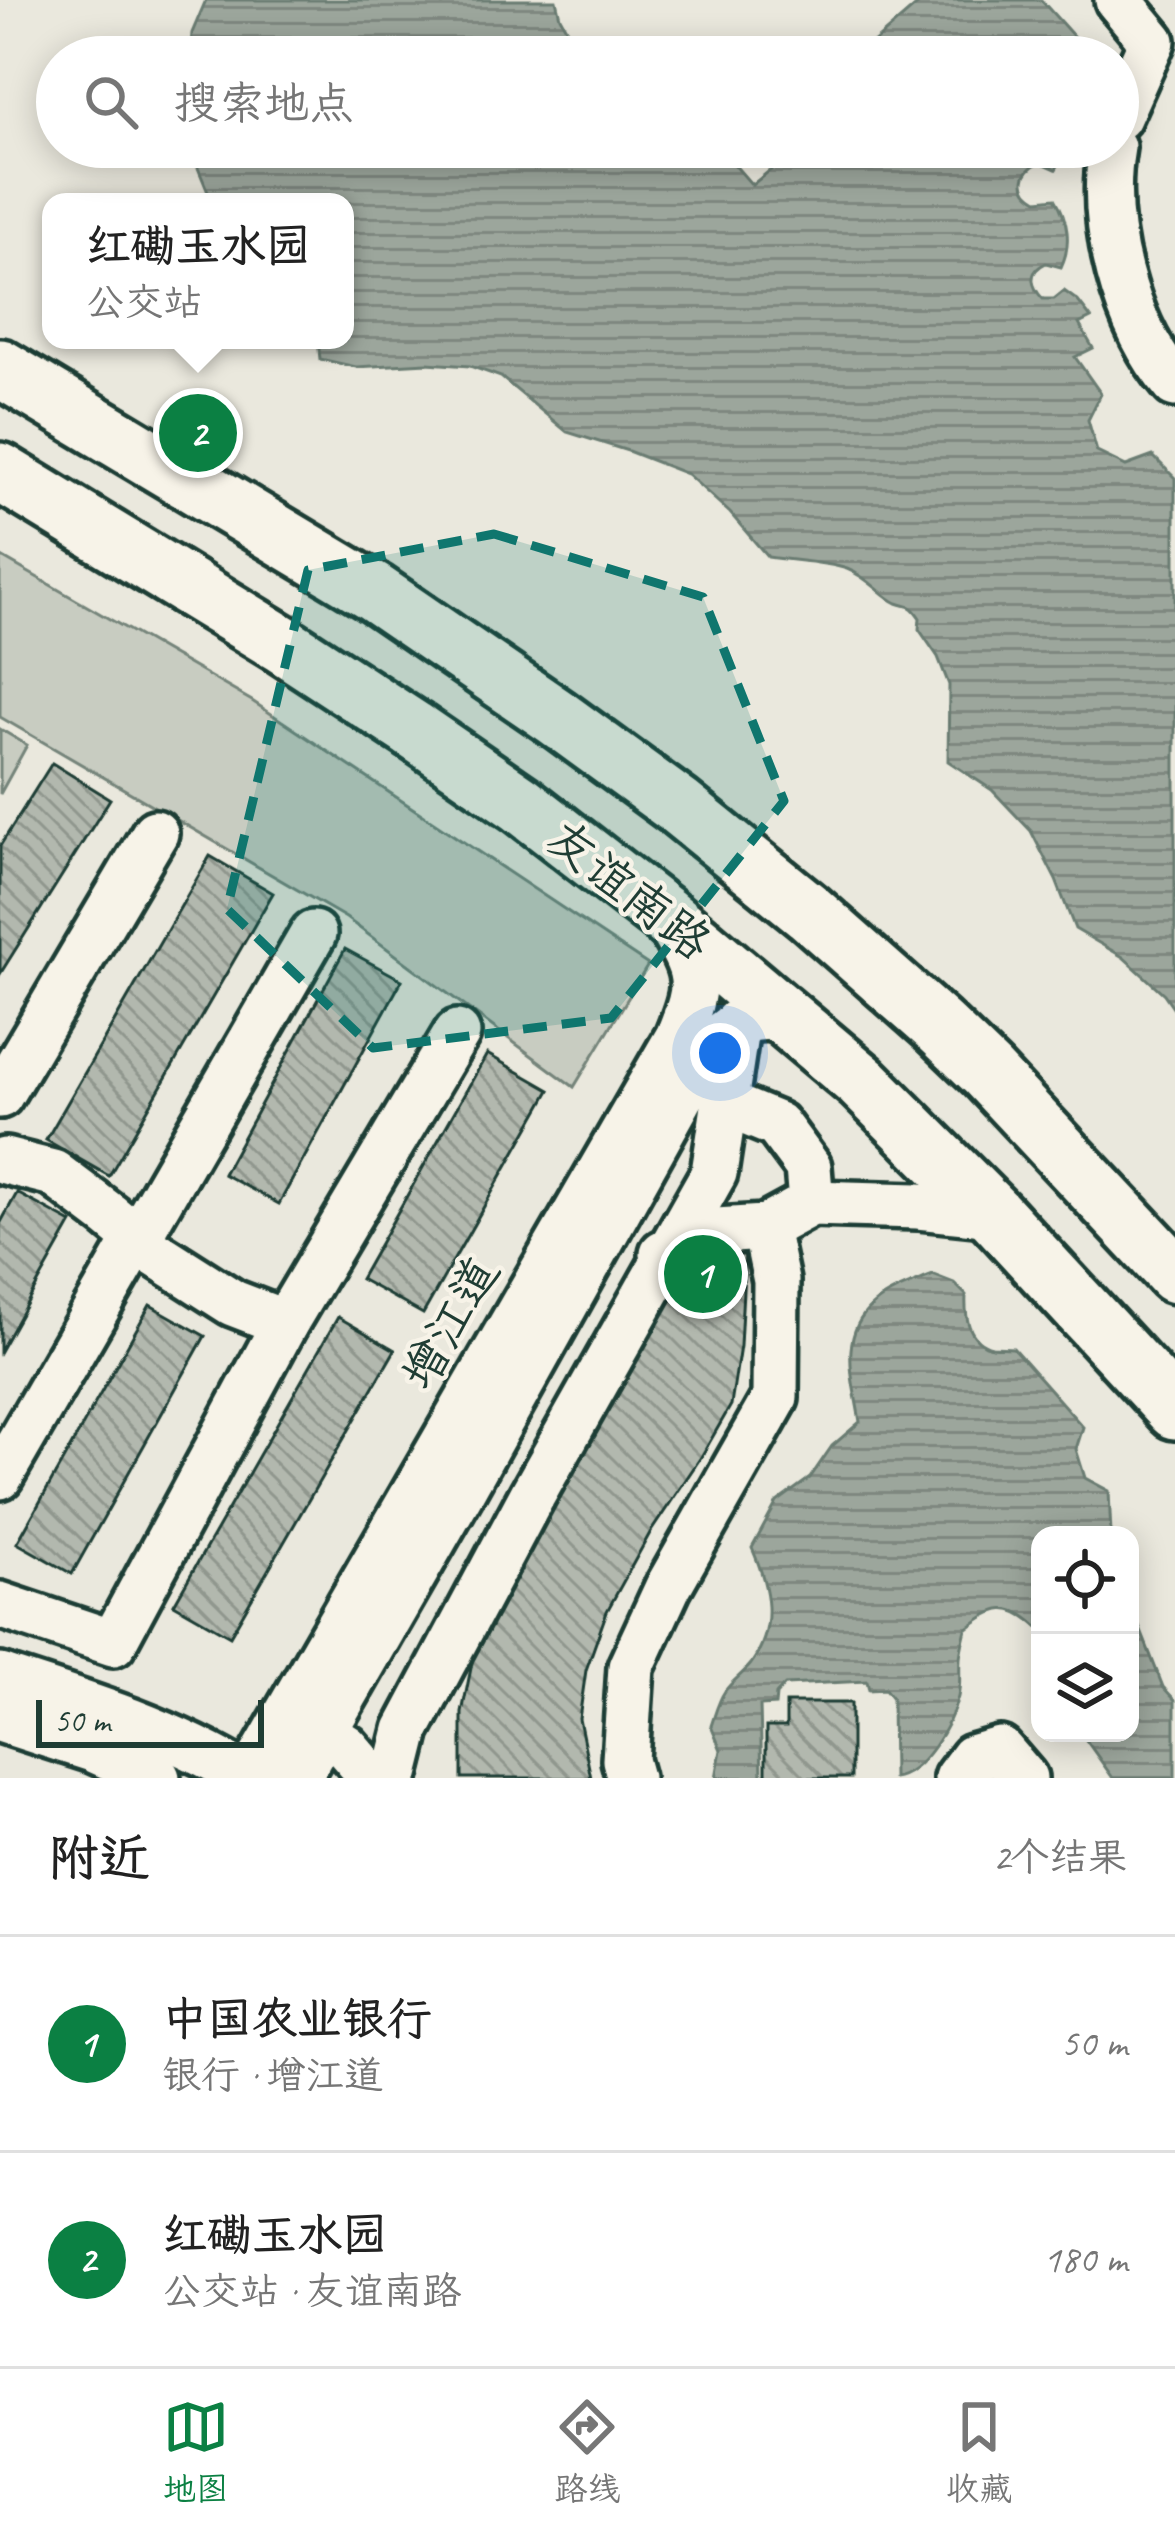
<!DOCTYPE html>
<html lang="zh">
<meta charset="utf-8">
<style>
:root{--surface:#fff;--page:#f2f2f2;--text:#222;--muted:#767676;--line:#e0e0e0;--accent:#0b8043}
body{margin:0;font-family:Caveat,"LXGW WenKai TC",sans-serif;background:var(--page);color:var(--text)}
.controls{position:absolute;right:36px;bottom:36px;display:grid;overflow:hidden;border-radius:24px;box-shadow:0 6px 30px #0003}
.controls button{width:108px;height:108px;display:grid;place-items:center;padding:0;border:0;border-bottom:3px solid var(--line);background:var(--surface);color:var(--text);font:60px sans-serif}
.scale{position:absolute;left:36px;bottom:30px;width:228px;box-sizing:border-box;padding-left:12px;border:6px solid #1f3d34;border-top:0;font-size:33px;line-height:42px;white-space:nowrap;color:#1f3d34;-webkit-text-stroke:9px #f7f3e8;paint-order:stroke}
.you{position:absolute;left:720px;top:1053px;width:42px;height:42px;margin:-30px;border:9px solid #fff;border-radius:50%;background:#1a73e8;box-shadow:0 0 0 18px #1a73e833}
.badge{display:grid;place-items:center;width:78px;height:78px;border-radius:50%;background:var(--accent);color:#fff;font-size:39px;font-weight:700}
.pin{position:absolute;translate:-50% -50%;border:6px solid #fff;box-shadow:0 3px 12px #0006}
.popup{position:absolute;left:42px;top:193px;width:312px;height:156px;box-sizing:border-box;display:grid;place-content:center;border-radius:24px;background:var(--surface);filter:drop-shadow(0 3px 9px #0005);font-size:39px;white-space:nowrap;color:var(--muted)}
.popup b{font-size:45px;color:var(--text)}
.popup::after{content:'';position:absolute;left:50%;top:100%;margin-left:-24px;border:24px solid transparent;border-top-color:var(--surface)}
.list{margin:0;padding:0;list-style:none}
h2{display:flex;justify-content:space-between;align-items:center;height:156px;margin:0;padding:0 48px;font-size:51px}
h2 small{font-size:39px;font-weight:400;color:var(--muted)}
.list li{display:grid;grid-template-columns:78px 1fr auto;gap:36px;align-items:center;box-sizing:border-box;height:216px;padding:0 48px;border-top:3px solid var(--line)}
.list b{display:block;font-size:45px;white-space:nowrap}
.list p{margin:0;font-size:39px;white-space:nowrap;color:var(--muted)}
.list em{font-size:39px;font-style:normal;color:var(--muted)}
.icon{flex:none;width:66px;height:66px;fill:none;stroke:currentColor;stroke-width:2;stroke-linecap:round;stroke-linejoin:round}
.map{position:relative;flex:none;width:1175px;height:1778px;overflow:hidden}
.search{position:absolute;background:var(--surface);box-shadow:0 6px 30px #0003;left:36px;right:36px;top:36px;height:132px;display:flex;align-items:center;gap:30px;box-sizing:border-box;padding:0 42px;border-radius:66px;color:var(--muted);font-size:45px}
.sheet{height:588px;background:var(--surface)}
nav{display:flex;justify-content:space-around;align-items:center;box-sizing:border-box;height:168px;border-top:3px solid var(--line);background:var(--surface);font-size:33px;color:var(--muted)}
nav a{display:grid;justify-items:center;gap:6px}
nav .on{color:var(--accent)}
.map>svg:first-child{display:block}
.grass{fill:#c8ccc1;stroke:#74847a;stroke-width:3}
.water{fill:url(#water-rules);stroke:#6a7c72;stroke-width:3}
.building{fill:url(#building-back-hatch);stroke:#1f3d34;stroke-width:3}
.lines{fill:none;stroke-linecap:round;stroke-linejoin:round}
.minor-casing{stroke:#1f3d34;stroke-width:54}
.major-casing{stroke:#1f3d34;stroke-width:66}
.minor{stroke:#f7f3e8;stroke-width:45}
.major{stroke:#f7f3e8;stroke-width:57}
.marked{fill:#0f766e;fill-opacity:0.2;stroke:#0f766e;stroke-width:9;stroke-dasharray:24 15;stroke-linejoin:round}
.labels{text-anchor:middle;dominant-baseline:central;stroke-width:9;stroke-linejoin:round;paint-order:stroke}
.street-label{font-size:48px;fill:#1f3d34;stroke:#f7f3e8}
</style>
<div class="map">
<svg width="1175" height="1778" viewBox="0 0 1175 1778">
<defs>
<pattern id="water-rules" width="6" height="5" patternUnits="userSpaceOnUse" patternTransform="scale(3)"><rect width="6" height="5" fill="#9ca69c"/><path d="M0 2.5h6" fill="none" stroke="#7f8880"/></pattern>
<pattern id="building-back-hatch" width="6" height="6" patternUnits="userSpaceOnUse" patternTransform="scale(3)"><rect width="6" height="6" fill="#b2b8ae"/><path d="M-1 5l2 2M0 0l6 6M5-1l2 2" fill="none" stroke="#90978e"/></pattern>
</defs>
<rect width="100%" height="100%" fill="#eae8dd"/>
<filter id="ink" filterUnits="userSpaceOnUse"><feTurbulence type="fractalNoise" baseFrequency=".00833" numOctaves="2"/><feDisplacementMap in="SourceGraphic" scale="24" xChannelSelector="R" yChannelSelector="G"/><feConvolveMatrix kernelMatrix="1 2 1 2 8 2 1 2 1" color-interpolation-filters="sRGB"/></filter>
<g filter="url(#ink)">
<g class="grass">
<path d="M0,556L252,701L648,965L574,1087L346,918L0,717Z"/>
<path d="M0,729L27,745L0,794Z"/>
</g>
<g class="water">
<path d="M206,0H556L560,17L582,57H190L192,33Z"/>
<path d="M923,0H1041L1092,57H857Z"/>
<path d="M193,147H719L752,185L799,147H1069L1056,169L1040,162C1020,172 1018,189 1038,200L1055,198C1068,219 1072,244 1061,267L1046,263C1027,272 1031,286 1043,299H1054L1064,291L1078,301L1091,318L1079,324L1093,348L1075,357L1101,394L1088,420L1097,452L1126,466L1153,456L1175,478V1010L1164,994L1123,957L1075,929L1056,880L1031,831L992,790L948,761L949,685L938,657L919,629L920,618C910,603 910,608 897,603C882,596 868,577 847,569C823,561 793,561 768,557L730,513L687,474L628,451L567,432L501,377L470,366L427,363L356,367L320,359L318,340H345V202H212L194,158Z"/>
<path d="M933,1275L954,1283L966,1295C965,1315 967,1341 992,1347C999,1348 1006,1347 1013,1348L1083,1427L1076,1449L1085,1478L1109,1491L1111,1535H1040V1629C1010,1600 997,1606 966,1629C964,1638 961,1648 960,1658C959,1671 961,1685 958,1697C951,1724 922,1775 893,1778L892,1698L885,1689L869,1690L867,1681L785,1685L776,1695L775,1705L760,1706L762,1778H716L721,1750L711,1726C715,1715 718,1701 725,1691C732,1681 743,1674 751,1664C778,1626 769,1587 752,1548L777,1502L810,1478L832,1446L860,1422C854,1382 837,1336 873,1305C889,1291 914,1283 933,1275Z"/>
<path d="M1130,1603L1163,1687L1175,1700V1778H1113L1081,1733H1130Z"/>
</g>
<g class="building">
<path d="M52,763L110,799L0,974V846Z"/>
<path d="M210,856L273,893L109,1176L46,1140Z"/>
<path d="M345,949L402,980L279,1204L223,1174Z"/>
<path d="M487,1054L550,1090L423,1314L360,1279Z"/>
<path d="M17,1193L72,1223L0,1351V1224Z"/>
<path d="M688,1249L745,1252L740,1346L731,1405L701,1457L650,1533L607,1611L586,1670L579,1719L591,1778H462V1713L484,1603Z"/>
<path d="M150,1305L205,1336L72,1574L17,1543Z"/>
<path d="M338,1317L395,1350L230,1636L174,1604Z"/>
<path d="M786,1703H851V1778H766V1727H786Z"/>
</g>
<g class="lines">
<defs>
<g id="minor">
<path d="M1118,0L1152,41L1118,117"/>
<path d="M1112,147C1099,223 1124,325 1175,384"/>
<path d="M0,1095L155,833"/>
<path d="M726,1104L777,1125L808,1167L811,1203"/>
<path d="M5,1161L53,1173L110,1216L153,1252L233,1303L285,1323"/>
<path d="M663,1253L667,1254L701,1232L765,1228L811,1203L918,1206L994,1214"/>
<path d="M0,1476L313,934"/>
<path d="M0,1605L113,1643L285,1323L457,1033"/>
<path d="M0,1677C85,1704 172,1731 248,1778"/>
<path d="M0,1719L93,1749L157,1778"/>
<path d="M324,1733L346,1747L373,1778"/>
<path d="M250,1778L678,1037C701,981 698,975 668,923"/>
<path d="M297,1778L460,1494L707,1050C734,1020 747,1015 788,1018"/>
<path d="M395,1778L407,1730L533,1494L714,1173L737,1022"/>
<path d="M630,1778L625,1760L631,1667L668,1587L775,1398L776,1281L765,1228"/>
<path d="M957,1778L972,1758L1000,1750L1024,1778"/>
</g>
<g id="major">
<path d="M0,368L374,592L556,717L678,806L809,912L938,1026L987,1073L1175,1274"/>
<path d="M0,472L282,644L412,729L521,804L664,915L862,1082L994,1214L1175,1410"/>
</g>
</defs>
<use href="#minor" class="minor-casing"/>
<use href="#major" class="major-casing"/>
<use href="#minor" class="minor"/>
<use href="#major" class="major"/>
</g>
</g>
<path class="marked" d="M494,534L703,597L784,801L611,1018L373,1048L227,909L308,570Z"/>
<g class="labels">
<g class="street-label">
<text transform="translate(629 890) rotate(38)">友谊南路</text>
<text transform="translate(450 1323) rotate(-60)">增江道</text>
</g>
</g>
</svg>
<div class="controls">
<button><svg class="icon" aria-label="locate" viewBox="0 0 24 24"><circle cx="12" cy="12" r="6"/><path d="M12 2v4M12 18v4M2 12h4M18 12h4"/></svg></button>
<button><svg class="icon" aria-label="layers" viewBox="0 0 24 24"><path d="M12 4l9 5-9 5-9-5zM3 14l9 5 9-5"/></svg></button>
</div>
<div class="scale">50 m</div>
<div class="you"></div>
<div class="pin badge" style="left:703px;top:1274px">1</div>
<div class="pin badge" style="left:198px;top:433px">2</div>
<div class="popup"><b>红磡玉水园</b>公交站</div>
<div class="search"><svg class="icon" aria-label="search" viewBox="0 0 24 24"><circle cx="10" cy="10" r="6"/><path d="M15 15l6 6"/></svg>搜索地点</div>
</div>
<section class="sheet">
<h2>附近<small>2个结果</small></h2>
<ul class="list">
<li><span class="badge">1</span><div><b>中国农业银行</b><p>银行 · 增江道</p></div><em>50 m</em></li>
<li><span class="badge">2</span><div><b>红磡玉水园</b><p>公交站 · 友谊南路</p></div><em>180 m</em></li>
</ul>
</section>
<nav>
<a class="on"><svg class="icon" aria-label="map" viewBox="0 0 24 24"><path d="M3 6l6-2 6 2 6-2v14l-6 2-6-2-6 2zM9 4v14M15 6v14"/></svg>地图</a>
<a><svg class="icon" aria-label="directions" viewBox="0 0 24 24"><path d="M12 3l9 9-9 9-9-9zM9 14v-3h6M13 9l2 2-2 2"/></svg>路线</a>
<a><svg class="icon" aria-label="saved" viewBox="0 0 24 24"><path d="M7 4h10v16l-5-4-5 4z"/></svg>收藏</a>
</nav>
